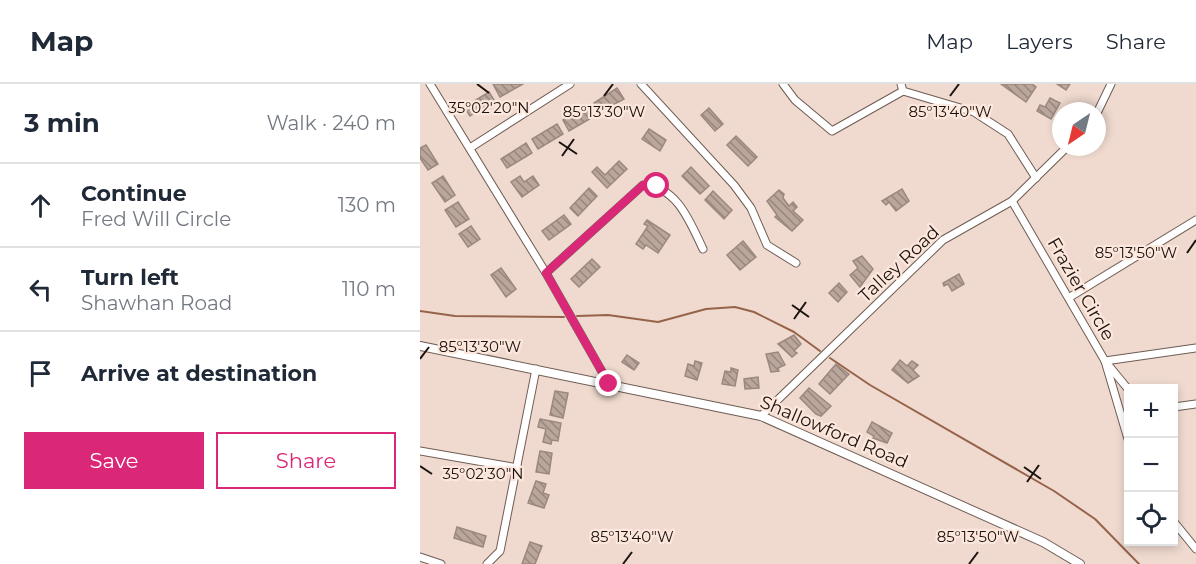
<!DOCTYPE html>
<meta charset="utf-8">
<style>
:root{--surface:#fff;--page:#f2f2f3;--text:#1f2937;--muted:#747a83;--line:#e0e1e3;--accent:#db2777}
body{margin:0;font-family:Montserrat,sans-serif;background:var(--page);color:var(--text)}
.controls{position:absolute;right:18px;bottom:18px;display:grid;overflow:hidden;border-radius:0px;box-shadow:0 3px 9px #0003}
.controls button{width:54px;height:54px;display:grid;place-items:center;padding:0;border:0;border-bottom:2px solid var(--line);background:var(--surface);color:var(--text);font:30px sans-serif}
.compass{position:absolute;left:632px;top:18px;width:54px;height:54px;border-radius:50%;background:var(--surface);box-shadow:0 3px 9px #0003;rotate:215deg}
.stop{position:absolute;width:18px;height:18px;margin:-14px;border:4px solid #db2777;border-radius:50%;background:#fff}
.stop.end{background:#db2777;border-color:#fff;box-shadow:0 2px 6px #0008}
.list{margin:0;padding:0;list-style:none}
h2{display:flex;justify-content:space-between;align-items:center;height:78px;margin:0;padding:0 24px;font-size:26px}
h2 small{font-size:20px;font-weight:400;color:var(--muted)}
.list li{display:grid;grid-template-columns:39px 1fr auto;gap:18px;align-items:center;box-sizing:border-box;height:84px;padding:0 24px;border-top:2px solid var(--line)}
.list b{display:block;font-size:22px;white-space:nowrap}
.list p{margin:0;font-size:20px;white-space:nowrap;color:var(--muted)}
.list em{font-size:20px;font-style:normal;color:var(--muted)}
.actions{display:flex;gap:12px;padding:18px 24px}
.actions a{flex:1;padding:14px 0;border:2px solid var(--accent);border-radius:0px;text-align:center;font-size:21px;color:var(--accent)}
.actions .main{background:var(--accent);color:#fff}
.icon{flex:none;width:33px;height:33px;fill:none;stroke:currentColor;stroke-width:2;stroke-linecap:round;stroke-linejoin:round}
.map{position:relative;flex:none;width:776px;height:480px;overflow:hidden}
header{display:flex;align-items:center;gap:36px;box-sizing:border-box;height:84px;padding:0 30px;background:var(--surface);border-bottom:2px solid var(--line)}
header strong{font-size:28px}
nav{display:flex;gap:33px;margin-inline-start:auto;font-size:21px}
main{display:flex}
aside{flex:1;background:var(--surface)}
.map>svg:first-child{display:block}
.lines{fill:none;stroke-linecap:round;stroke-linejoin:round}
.stream{stroke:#96634a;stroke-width:2}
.building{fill:url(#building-back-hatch);stroke:#9c887f;stroke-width:1.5}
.minor-casing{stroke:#6e5c53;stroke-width:9}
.tertiary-casing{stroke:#6e5c53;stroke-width:10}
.minor{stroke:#fff;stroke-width:7}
.tertiary{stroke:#fff;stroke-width:8}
.route{stroke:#db2777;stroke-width:8}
.ticks{fill:none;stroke:#19120e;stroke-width:2}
.labels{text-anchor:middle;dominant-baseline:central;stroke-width:4.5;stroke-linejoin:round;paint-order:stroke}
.street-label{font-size:18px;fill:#19120e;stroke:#fde7dc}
.ticks-label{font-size:15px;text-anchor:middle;fill:#19120e;stroke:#fde7dc;stroke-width:4.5;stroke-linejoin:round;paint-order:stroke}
</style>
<header>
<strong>Map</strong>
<nav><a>Map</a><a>Layers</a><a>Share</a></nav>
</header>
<main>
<aside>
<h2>3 min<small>Walk · 240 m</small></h2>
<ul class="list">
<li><svg class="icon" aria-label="ahead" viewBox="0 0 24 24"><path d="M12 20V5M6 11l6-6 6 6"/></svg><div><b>Continue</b><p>Fred Will Circle</p></div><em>130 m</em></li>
<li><svg class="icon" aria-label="left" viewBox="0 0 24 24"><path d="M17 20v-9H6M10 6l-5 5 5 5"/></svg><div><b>Turn left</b><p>Shawhan Road</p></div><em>110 m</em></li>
<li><svg class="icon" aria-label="arrive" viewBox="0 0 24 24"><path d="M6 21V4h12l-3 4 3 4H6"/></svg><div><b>Arrive at destination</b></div></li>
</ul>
<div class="actions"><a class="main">Save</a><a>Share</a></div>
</aside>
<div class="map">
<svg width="776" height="480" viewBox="0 0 776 480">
<defs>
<pattern id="building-back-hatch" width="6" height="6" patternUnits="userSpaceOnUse" patternTransform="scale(1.5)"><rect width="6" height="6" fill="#bba69c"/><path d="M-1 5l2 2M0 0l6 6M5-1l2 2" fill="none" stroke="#97867e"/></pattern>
</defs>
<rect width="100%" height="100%" fill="#f0dacf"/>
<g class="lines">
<g class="stream">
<path d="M0,227L35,232L144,233"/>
<path d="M157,232L188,231L238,238L286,225L315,223L334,228L374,248L400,267"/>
<path d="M410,274L450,301L634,407L675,435L719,480"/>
</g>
</g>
<g class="building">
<path d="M73,0H103L80,13Z"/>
<path d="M581,0H612L616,3L606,18Z"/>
<path d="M637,0H650L646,6Z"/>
<path d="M197,4L204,15L180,28L174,19Z"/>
<path d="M69,8L74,16L50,32L44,23Z"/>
<path d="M630,14L640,19L631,35L617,27L620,21L625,23Z"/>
<path d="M166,22L173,33L149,47L143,36Z"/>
<path d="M289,24L303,40L295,47L281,31Z"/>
<path d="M137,40L143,50L118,65L112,55Z"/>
<path d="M229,45L246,56L240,67L222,55Z"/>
<path d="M316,52L337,73L328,82L307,61Z"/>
<path d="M106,59L112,69L87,84L81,75Z"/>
<path d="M6,61L18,80L8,86L0,74V64Z"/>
<path d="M199,77L207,85L187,104L172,88L177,83L185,91Z"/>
<path d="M271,83L289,102L280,110L262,92Z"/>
<path d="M23,92L35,111L25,118L12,99Z"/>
<path d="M100,92L104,98L113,92L119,101L102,113L91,98Z"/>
<path d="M169,104L177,112L158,132L150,124Z"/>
<path d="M482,105L489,117L476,127L469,118L466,121L462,117Z"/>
<path d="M359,106L364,110L363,114L369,122L373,118L377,123L373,127L383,136L372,147L355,133L357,131L347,117Z"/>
<path d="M293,107L312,126L304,135L285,116Z"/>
<path d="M38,118L49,135L36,143L25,126Z"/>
<path d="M144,131L151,140L129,156L122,147Z"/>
<path d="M227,136L250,151L238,169L226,161L223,165L216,160L228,142L224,140Z"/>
<path d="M51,142L60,155L48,163L39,150Z"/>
<path d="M323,157L336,173L320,186L307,171Z"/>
<path d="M442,172L453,185L440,203L430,191L438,184L433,177Z"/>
<path d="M172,175L180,183L159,203L151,195Z"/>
<path d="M81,184L96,205L86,213L71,191Z"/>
<path d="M539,190L544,200L532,207L528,200L524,202L523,199Z"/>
<path d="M419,199L427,208L418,218L409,209Z"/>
<path d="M374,251L381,260L374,267L377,269L372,273L358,260Z"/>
<path d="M358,268L365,281L358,284L359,287L351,288L346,270Z"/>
<path d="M207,271L219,279L214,286L202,278Z"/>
<path d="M480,276L487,282L492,277L498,281L493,286L499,292L488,299L472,286Z"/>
<path d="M275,277L282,279L277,296L265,292L268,280L274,282Z"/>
<path d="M416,280L429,290L410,310L399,300Z"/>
<path d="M311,284L318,286L315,302L302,300L305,287L311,288Z"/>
<path d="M338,293L339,304L325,305L324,295Z"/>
<path d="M389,304L411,322L401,332L396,330L380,314Z"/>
<path d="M135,307L148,309L143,334L130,331Z"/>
<path d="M120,335L141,339L138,357L132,356L131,360L123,358L126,345L118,343Z"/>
<path d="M452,338L472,349L467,359L453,354L454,352L447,348Z"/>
<path d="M120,367L132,369L129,390L116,388Z"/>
<path d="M116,397L126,400L123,409L129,411L124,424L108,419Z"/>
<path d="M37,443L66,452L63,463L34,454Z"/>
<path d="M110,458L122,462L115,480H102Z"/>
</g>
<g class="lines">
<defs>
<g id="minor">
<path d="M10,0L126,189L189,300"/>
<path d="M221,0L314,101L331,124L347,161L376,179"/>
<path d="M363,0L375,16L412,47L483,7"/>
<path d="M481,0L483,7L554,28L588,50L616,94"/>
<path d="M677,29L691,0"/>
<path d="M50,64L150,0"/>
<path d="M592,117L685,277L708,305"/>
<path d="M126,189L223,101C257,102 270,138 283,165"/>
<path d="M650,213L776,136"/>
<path d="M754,323L776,320"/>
<path d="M341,332L523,156L592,117L647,63"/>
<path d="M708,355L685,277L776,264"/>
<path d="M0,367L98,384"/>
<path d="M754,438L776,465"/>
<path d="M0,473L21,480"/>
<path d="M67,480L80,467L116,285"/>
</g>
<path id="tertiary" d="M0,262L341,332L623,458L660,480"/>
</defs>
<use href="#minor" class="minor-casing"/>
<use href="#tertiary" class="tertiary-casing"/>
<use href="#minor" class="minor"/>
<use href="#tertiary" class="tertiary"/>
</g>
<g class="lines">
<path class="route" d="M189,300L126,189L223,101L237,102"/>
</g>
<path class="ticks" d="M57,0L69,9M184,12L193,0M530,12L539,0M139,58L157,70M142,72L154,55M767,169L776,156M372,221L389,233M374,235L386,218M0,275L9,263M0,382L12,390M604,383L621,395M607,398L619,381M203,480L212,468M549,480L558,468"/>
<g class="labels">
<g class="street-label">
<text transform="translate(479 180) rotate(-43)">Talley Road</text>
<text transform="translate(661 205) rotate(60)">Frazier Circle</text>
<text transform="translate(414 348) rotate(23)">Shallowford Road</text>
</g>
</g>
<g class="ticks-label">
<text x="69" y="29">35°02'20"N</text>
<text x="184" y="33">85°13'30"W</text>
<text x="530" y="33">85°13'40"W</text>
<text x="716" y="174">85°13'50"W</text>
<text x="60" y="268">85°13'30"W</text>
<text x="63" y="395">35°02'30"N</text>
<text x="212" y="458">85°13'40"W</text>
<text x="558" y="458">85°13'50"W</text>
</g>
</svg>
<div class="controls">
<button>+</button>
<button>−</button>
<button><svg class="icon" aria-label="locate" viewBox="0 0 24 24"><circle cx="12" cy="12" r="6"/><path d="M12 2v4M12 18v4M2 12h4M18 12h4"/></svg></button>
</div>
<svg class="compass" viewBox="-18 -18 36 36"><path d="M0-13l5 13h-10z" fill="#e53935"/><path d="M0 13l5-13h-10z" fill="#747a83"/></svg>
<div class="stop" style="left:237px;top:102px"></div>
<div class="stop end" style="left:189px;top:300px"></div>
</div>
</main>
